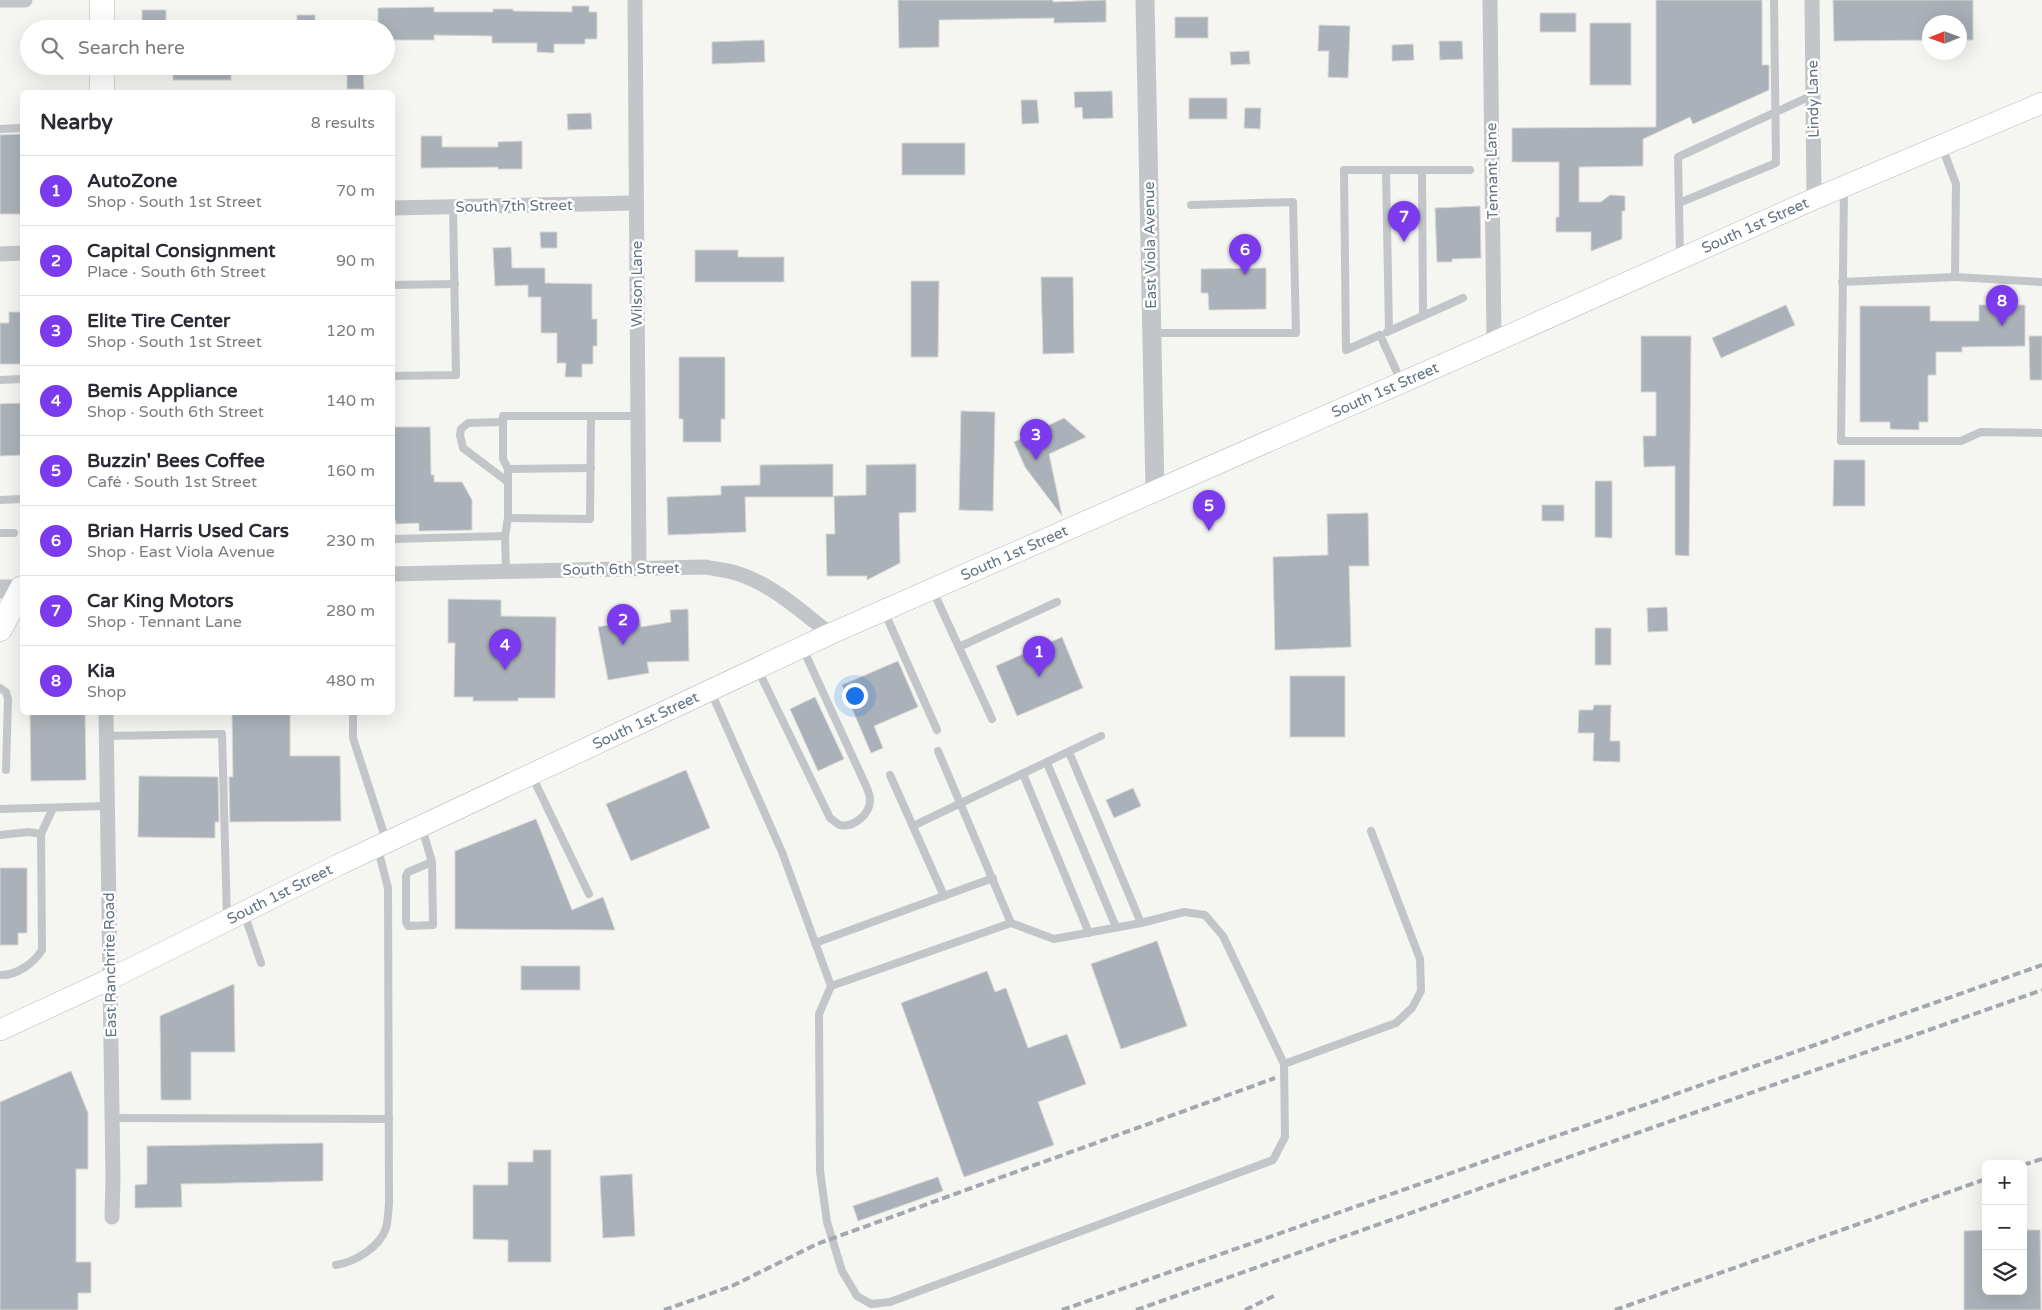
<!DOCTYPE html>
<meta charset="utf-8">
<style>
:root{--surface:#fff;--page:#f7f7f7;--text:#2b2b33;--muted:#7c7c81;--line:#e1e1e2;--accent:#7c3aed}
body{margin:0;font-family:"Varela Round",sans-serif;background:var(--page);color:var(--text)}
.controls{position:absolute;right:15px;bottom:15px;display:grid;overflow:hidden;border-radius:8px;box-shadow:0 5px 20px #0002}
.controls button{width:45px;height:45px;display:grid;place-items:center;padding:0;border:0;border-bottom:1px solid var(--line);background:var(--surface);color:var(--text);font:25px sans-serif}
.compass{position:absolute;left:1922px;top:15px;width:45px;height:45px;border-radius:50%;background:var(--surface);box-shadow:0 5px 20px #0002;rotate:269deg}
.you{position:absolute;left:854px;top:695px;width:18px;height:18px;margin:-12px;border:4px solid #fff;border-radius:50%;background:#1a73e8;box-shadow:0 0 0 8px #1a73e833}
.badge{display:grid;place-items:center;width:32px;height:32px;border-radius:50%;background:var(--accent);color:#fff;font-size:16px;font-weight:700}
.pin{position:absolute;translate:-50% -41px;filter:drop-shadow(0 1px 2px #0008)}
.pin::after{content:'';position:absolute;top:26px;width:18px;height:15px;background:inherit;clip-path:polygon(0 0,100% 0,50% 100%)}
.list{margin:0;padding:0;list-style:none}
h2{display:flex;justify-content:space-between;align-items:center;height:65px;margin:0;padding:0 20px;font-size:21px}
h2 small{font-size:16px;font-weight:400;color:var(--muted)}
.list li{display:grid;grid-template-columns:32px 1fr auto;gap:15px;align-items:center;box-sizing:border-box;height:70px;padding:0 20px;border-top:1px solid var(--line)}
.list b{display:block;font-size:19px;white-space:nowrap}
.list p{margin:0;font-size:16px;white-space:nowrap;color:var(--muted)}
.list em{font-size:16px;font-style:normal;color:var(--muted)}
.icon{flex:none;width:28px;height:28px;fill:none;stroke:currentColor;stroke-width:2;stroke-linecap:round;stroke-linejoin:round}
.map{position:relative;flex:none;width:2042px;height:1310px;overflow:hidden}
.search{position:absolute;background:var(--surface);box-shadow:0 5px 20px #0002;left:20px;top:20px;width:375px;height:55px;display:flex;align-items:center;gap:12px;box-sizing:border-box;padding:0 18px;border-radius:28px;color:var(--muted);font-size:19px}
.panel{position:absolute;background:var(--surface);box-shadow:0 5px 20px #0002;left:20px;top:90px;width:375px;height:625px;border-radius:8px}
.map>svg:first-child{display:block}
.building{fill:#aab1b8;stroke:#d6d6d4}
.lines{fill:none;stroke-linecap:round;stroke-linejoin:round}
.secondary-casing{stroke:#b4b9be;stroke-width:22}
.primary-casing{stroke:#b5b9bd;stroke-width:25}
.service{stroke:#c2c6c9;stroke-width:8}
.minor{stroke:#c2c6c9;stroke-width:15}
.tertiary{stroke:#c2c6c9;stroke-width:19}
.secondary{stroke:#fff;stroke-width:21}
.primary{stroke:#fff;stroke-width:24}
.rail{stroke:#a2a8ae;stroke-width:4;stroke-dasharray:8 4;stroke-linecap:butt}
.labels{text-anchor:middle;dominant-baseline:central;stroke-width:5;stroke-linejoin:round;paint-order:stroke}
.street-label{font-size:15px;fill:#637383;stroke:#fff}
</style>
<div class="map">
<svg width="2042" height="1310" viewBox="0 0 2042 1310">
<rect width="100%" height="100%" fill="#f5f5f1"/>
<g class="building">
<path d="M898,0H1053V2L1106,0V22L1054,23V18L939,20V47L899,48Z"/>
<path d="M1656,0H1762V65H1769V90L1693,124L1690,117L1643,139V166L1579,167V202H1601L1610,195L1625,196V211H1622V239L1591,251V232H1556V217H1559V162H1512V128L1656,127Z"/>
<path d="M1833,0H1973V40H1960V22H1930V40L1834,41Z"/>
<path d="M572,6H589V12H597V39H585V44H554V53L537,52V43H492V36L434,35V40H386V29H378V8L434,7V12H493V9H513V11L572,12Z"/>
<rect x="142" y="10" width="24" height="19"/>
<rect x="1540" y="13" width="36" height="19"/>
<rect x="297" y="15" width="18" height="14"/>
<rect x="1175" y="17" width="33" height="21"/>
<rect x="1590" y="23" width="41" height="62"/>
<path d="M1319,25L1350,26L1348,78L1328,77L1329,51H1318Z"/>
<path d="M764,40L765,62L712,64V42Z"/>
<path d="M1439,41H1462L1463,59L1440,60Z"/>
<path d="M1413,44L1414,60L1392,61V45Z"/>
<path d="M1249,51L1250,64L1231,65L1230,52Z"/>
<path d="M206,66H231V80H173V67Z"/>
<path d="M347,66H363L364,89H347Z"/>
<path d="M1112,91L1113,118L1083,119L1082,107L1075,108L1074,92Z"/>
<rect x="1189" y="98" width="38" height="21"/>
<path d="M1021,100H1037L1039,123L1022,124Z"/>
<path d="M1245,108H1261L1260,129L1244,128Z"/>
<path d="M591,113L592,129L568,130L567,114Z"/>
<path d="M21,134L22,214H0V135Z"/>
<path d="M421,136H442V147H498V142L522,141V169H498V167L421,168Z"/>
<rect x="902" y="143" width="63" height="32"/>
<path d="M1480,206L1481,258L1452,259V262H1437L1435,208Z"/>
<path d="M540,232H557V248H541Z"/>
<path d="M511,247L512,268H545V283L592,284V319H597V346H593V364H582V377H565L566,363H557V333H541V297H528V285L495,286L493,248Z"/>
<path d="M695,250H738V257H784V282H695Z"/>
<path d="M1266,268V309L1209,310L1208,293H1201V269Z"/>
<path d="M1041,277H1073L1074,353L1043,354Z"/>
<path d="M911,281H939L938,357H911Z"/>
<path d="M1786,305L1795,325L1721,358L1712,338Z"/>
<path d="M1979,305H2025V346L1962,347V352H1936V375H1928V422H1919V430L1890,429V422H1860V306H1930V321H1979Z"/>
<path d="M9,312H22V364H0V323H9Z"/>
<path d="M1641,336H1691L1689,556L1675,555V466L1644,467L1643,436H1656V392H1641Z"/>
<path d="M2029,336H2042V380H2030Z"/>
<path d="M679,357H725V419H721V442H683V419H679Z"/>
<path d="M22,403V455L0,456V404Z"/>
<path d="M961,411L995,412L993,511L959,510Z"/>
<path d="M1064,418L1086,437L1049,454L1062,516L1025,467L1014,442Z"/>
<path d="M392,427H430L431,475H434V482H462L472,500V530L419,531V523L396,524V521H392Z"/>
<path d="M1834,460H1865V506H1833Z"/>
<path d="M833,464V497H745L746,532L668,535L667,497L721,495V486L760,485V465Z"/>
<path d="M916,464V512L899,513L900,563L867,580V576H827L826,534H835L834,496L866,495V465Z"/>
<path d="M1595,481H1612V538L1595,537Z"/>
<rect x="1542" y="505" width="22" height="16"/>
<path d="M1368,513L1369,566H1349L1351,647L1275,650L1273,557L1328,555L1327,514Z"/>
<path d="M448,599L501,600V616L556,617L555,698H518V701H473V697H454L455,643H448Z"/>
<path d="M1667,607L1668,631L1648,632L1647,608Z"/>
<path d="M688,609L689,661L647,662L649,673L608,680L598,627L639,619L641,627L671,622L670,610Z"/>
<rect x="1595" y="628" width="16" height="37"/>
<path d="M1062,637L1083,688L1017,716L996,666Z"/>
<path d="M898,661L918,707L874,726L883,748L871,753L842,685Z"/>
<rect x="1290" y="676" width="55" height="61"/>
<path d="M815,697L844,759L818,771L790,709Z"/>
<path d="M1594,705H1611L1610,741H1620V762L1593,761L1594,733H1578L1579,710H1593Z"/>
<path d="M30,712H85L86,780L31,781Z"/>
<path d="M232,712H290V756H340L341,821L230,822L229,777H233Z"/>
<path d="M686,770L710,828L631,861L606,804Z"/>
<path d="M139,776L218,777L219,822H215V838L138,837Z"/>
<path d="M1133,788L1141,806L1114,818L1106,800Z"/>
<path d="M536,819L572,910L603,897L615,930L455,929V851Z"/>
<path d="M0,868H27V933H18V945H0Z"/>
<path d="M1157,941L1187,1026L1121,1049L1091,964Z"/>
<rect x="521" y="966" width="59" height="24"/>
<path d="M987,971L995,992L1006,988L1028,1048L1067,1034L1086,1084L1038,1102L1054,1145L964,1177L901,1003Z"/>
<path d="M234,984L235,1052H191V1100H161L160,1016Z"/>
<path d="M71,1071L88,1113V1169H76V1262H91V1293H78V1310H0V1102Z"/>
<path d="M323,1143V1181L181,1184L182,1207L135,1208V1185L147,1184V1146Z"/>
<path d="M533,1150H551V1262H508V1240L473,1239V1185H508V1162H533Z"/>
<path d="M632,1174L635,1236L603,1238L600,1176Z"/>
<path d="M938,1177L943,1191L858,1221L853,1206Z"/>
<path d="M1986,1230V1291H2023V1230H2040L2041,1310H1964V1231Z"/>
</g>
<g class="lines">
<defs>
<g id="secondary">
<path id="s1" d="M0,1030L110,979L338,865L830,634L1494,342L1814,199L2042,103"/>
</g>
<g id="primary">
<path d="M102,0V29"/>
<path d="M102,66V92"/>
<path d="M0,629L22,588"/>
</g>
</defs>
<use href="#secondary" class="secondary-casing"/>
<use href="#primary" class="primary-casing"/>
<g class="service">
<path d="M0,129L22,128"/>
<path d="M1942,147L1956,184L1955,277L2042,282"/>
<path d="M1386,170L1389,331"/>
<path d="M1422,170L1423,316"/>
<path d="M1844,189L1841,441H1961L1981,432L2042,433"/>
<path d="M1679,203L1776,163L1774,0"/>
<path d="M1680,257L1678,157L1813,95"/>
<path d="M1842,282L1955,277"/>
<path d="M392,285L455,284"/>
<path d="M1387,332L1463,298"/>
<path d="M1152,333H1296L1293,202L1191,205"/>
<path d="M392,376L456,375L453,207"/>
<path d="M0,380L22,379"/>
<path d="M1401,381L1380,335L1346,350L1344,170H1470"/>
<path d="M503,422L468,423L461,429L460,435L463,448L508,482"/>
<path d="M508,469L591,468"/>
<path d="M0,500L22,499"/>
<path d="M508,518L590,519L591,416"/>
<path d="M0,533H14"/>
<path d="M392,539L505,536"/>
<path d="M506,572L505,536L508,518V469L503,459V416H638"/>
<path d="M933,591L992,719"/>
<path d="M884,611L937,730"/>
<path d="M959,647L1057,602"/>
<path d="M758,670L830,818C833,820 837,824 840,825C854,828 871,813 870,799C870,796 868,791 867,788L803,649"/>
<path d="M0,688L6,692L8,699L6,770"/>
<path d="M711,692L782,852L831,986L819,1014L820,1171L827,1222L842,1271L857,1296L871,1304L890,1302L1273,1160L1285,1137L1284,1064L1396,1023L1412,1008L1421,991L1420,959L1371,831"/>
<path d="M353,712V738L386,840"/>
<path d="M107,736L222,734L227,919"/>
<path d="M938,751L1011,923"/>
<path d="M1069,752L1141,923"/>
<path d="M1047,763L1116,927"/>
<path d="M531,774L589,894"/>
<path d="M1023,774L1089,933"/>
<path d="M890,775L944,896"/>
<path d="M0,809L108,806"/>
<path d="M913,826L1101,736"/>
<path d="M422,828L432,862L433,925L408,926L406,922V876L408,872L432,862"/>
<path d="M0,835L29,832L41,834"/>
<path d="M244,913L261,963"/>
<path d="M815,943L993,878"/>
<path d="M0,975C16,976 34,963 42,950L41,834L53,808"/>
<path d="M831,986L1011,923L1054,939L1141,923L1184,912L1205,915L1223,936L1284,1064"/>
<path d="M112,1118L389,1119"/>
<path d="M336,1265C355,1262 380,1247 386,1228C388,1221 388,1212 389,1204L388,888L378,849"/>
</g>
<g class="minor">
<path d="M0,0H25"/>
<path d="M635,0L639,568"/>
<path d="M1490,0L1494,342"/>
<path d="M1812,0L1814,199"/>
<path d="M392,208L636,203"/>
<path d="M0,254L22,253"/>
<path d="M392,574L705,567C715,569 726,570 736,573C772,584 801,611 830,634"/>
<path d="M106,712L113,1178L112,1217"/>
</g>
<g class="tertiary">
<path d="M1145,0L1155,490"/>
<path d="M0,589H22"/>
</g>
<use href="#secondary" class="secondary"/>
<use href="#primary" class="primary"/>
<g class="rail">
<path d="M2023,1165L2042,1159"/>
<path d="M664,1310L732,1286L817,1244L1275,1078"/>
<path d="M1062,1310L2042,965"/>
<path d="M1136,1310L2042,990"/>
<path d="M1245,1310L1276,1295"/>
<path d="M1615,1310L1986,1179"/>
</g>
</g>
<g class="labels">
<g class="street-label">
<text transform="translate(1813 99) rotate(-91)">Lindy Lane</text>
<text transform="translate(1492 171) rotate(-91)">Tennant Lane</text>
<text transform="translate(514 206) rotate(-1)">South 7th Street</text>
<text stroke="none"><textPath href="#s1" startOffset="1931">South 1st Street</textPath></text>
<text transform="translate(1150 245) rotate(-91)">East Viola Avenue</text>
<text transform="translate(637 284) rotate(-90)">Wilson Lane</text>
<text stroke="none"><textPath href="#s1" startOffset="1526">South 1st Street</textPath></text>
<text stroke="none"><textPath href="#s1" startOffset="1121">South 1st Street</textPath></text>
<text transform="translate(621 569) rotate(-1)">South 6th Street</text>
<text stroke="none"><textPath href="#s1" startOffset="716">South 1st Street</textPath></text>
<text stroke="none"><textPath href="#s1" startOffset="311">South 1st Street</textPath></text>
<text transform="translate(110 965) rotate(-91)">East Ranchrite Road</text>
</g>
</g>
</svg>
<div class="controls">
<button>+</button>
<button>−</button>
<button><svg class="icon" aria-label="layers" viewBox="0 0 24 24"><path d="M12 4l9 5-9 5-9-5zM3 14l9 5 9-5"/></svg></button>
</div>
<svg class="compass" viewBox="-18 -18 36 36"><path d="M0-13l5 13h-10z" fill="#e53935"/><path d="M0 13l5-13h-10z" fill="#7c7c81"/></svg>
<div class="you"></div>
<div class="pin badge" style="left:1039px;top:677px">1</div>
<div class="pin badge" style="left:623px;top:645px">2</div>
<div class="pin badge" style="left:1036px;top:460px">3</div>
<div class="pin badge" style="left:505px;top:670px">4</div>
<div class="pin badge" style="left:1209px;top:531px">5</div>
<div class="pin badge" style="left:1245px;top:275px">6</div>
<div class="pin badge" style="left:1404px;top:242px">7</div>
<div class="pin badge" style="left:2002px;top:326px">8</div>
<div class="search"><svg class="icon" aria-label="search" viewBox="0 0 24 24"><circle cx="10" cy="10" r="6"/><path d="M15 15l6 6"/></svg>Search here</div>
<section class="panel">
<h2>Nearby<small>8 results</small></h2>
<ul class="list">
<li><span class="badge">1</span><div><b>AutoZone</b><p>Shop · South 1st Street</p></div><em>70 m</em></li>
<li><span class="badge">2</span><div><b>Capital Consignment</b><p>Place · South 6th Street</p></div><em>90 m</em></li>
<li><span class="badge">3</span><div><b>Elite Tire Center</b><p>Shop · South 1st Street</p></div><em>120 m</em></li>
<li><span class="badge">4</span><div><b>Bemis Appliance</b><p>Shop · South 6th Street</p></div><em>140 m</em></li>
<li><span class="badge">5</span><div><b>Buzzin' Bees Coffee</b><p>Café · South 1st Street</p></div><em>160 m</em></li>
<li><span class="badge">6</span><div><b>Brian Harris Used Cars</b><p>Shop · East Viola Avenue</p></div><em>230 m</em></li>
<li><span class="badge">7</span><div><b>Car King Motors</b><p>Shop · Tennant Lane</p></div><em>280 m</em></li>
<li><span class="badge">8</span><div><b>Kia</b><p>Shop</p></div><em>480 m</em></li>
</ul>
</section>
</div>
